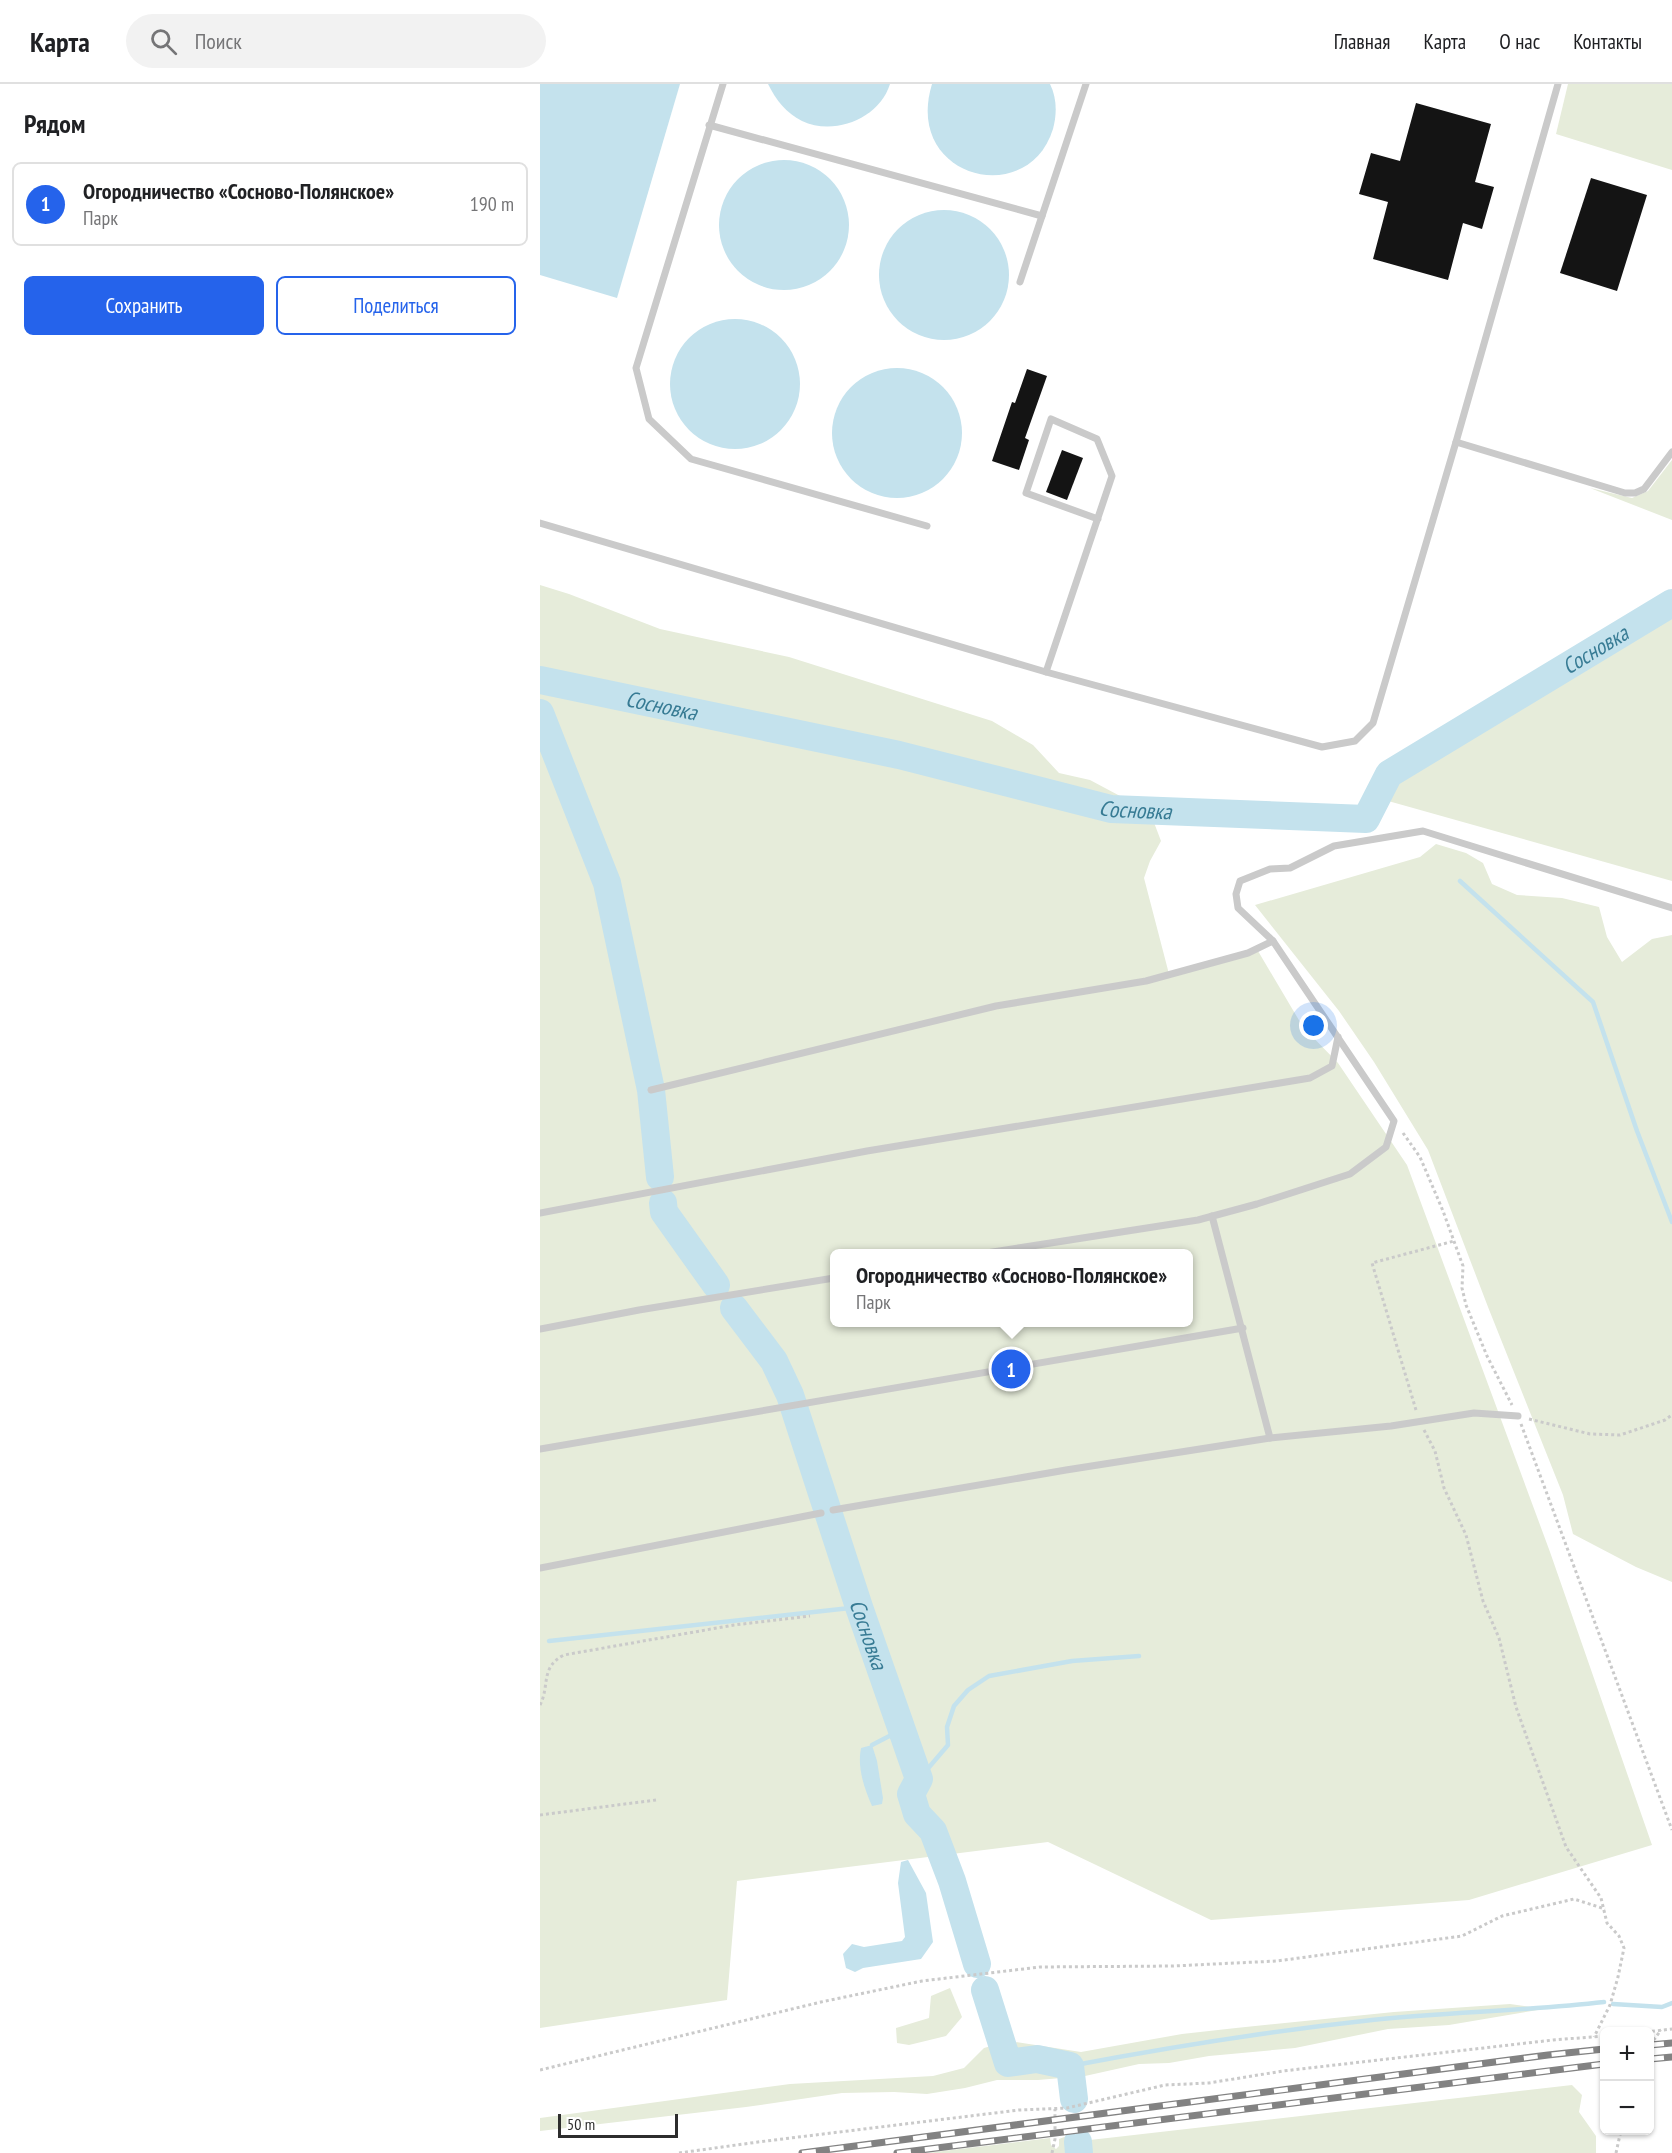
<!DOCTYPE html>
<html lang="ru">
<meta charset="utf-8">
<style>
:root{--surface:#fff;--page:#f2f2f2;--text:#202124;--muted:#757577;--line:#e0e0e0;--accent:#2563eb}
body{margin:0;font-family:"PT Sans Narrow",sans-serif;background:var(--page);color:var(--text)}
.controls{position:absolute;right:18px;bottom:18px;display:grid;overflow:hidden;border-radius:9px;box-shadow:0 2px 4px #0004}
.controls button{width:54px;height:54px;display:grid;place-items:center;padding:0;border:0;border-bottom:2px solid var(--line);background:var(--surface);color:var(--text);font:30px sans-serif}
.scale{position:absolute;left:18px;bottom:15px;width:120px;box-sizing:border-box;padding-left:6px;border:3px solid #2d2d2d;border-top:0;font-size:16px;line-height:21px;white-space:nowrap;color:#2d2d2d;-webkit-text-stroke:4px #fff;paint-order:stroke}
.you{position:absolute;left:774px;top:942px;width:21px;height:21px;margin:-15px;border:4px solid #fff;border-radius:50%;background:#1a73e8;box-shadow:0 0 0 9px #1a73e833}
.badge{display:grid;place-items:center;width:39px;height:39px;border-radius:50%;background:var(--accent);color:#fff;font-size:20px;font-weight:700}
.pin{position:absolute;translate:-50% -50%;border:3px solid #fff;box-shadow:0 2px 6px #0006}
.popup{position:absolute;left:290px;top:1165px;width:363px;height:78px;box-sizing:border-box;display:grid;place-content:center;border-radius:9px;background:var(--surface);filter:drop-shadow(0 2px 4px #0005);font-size:20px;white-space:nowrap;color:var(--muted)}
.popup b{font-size:22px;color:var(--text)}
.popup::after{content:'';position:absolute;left:50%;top:100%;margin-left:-12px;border:12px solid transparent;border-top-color:var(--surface)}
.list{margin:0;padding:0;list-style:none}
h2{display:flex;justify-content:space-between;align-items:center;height:78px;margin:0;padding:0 24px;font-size:26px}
h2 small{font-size:20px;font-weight:400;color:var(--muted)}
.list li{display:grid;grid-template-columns:39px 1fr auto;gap:18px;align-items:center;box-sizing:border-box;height:84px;margin:0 12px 12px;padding:0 12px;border:2px solid var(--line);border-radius:9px}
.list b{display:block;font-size:22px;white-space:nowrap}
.list p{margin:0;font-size:20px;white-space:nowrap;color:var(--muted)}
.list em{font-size:20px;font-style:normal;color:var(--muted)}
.actions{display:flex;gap:12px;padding:18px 24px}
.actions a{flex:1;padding:14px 0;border:2px solid var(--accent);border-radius:9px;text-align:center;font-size:21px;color:var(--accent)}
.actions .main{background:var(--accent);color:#fff}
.icon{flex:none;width:33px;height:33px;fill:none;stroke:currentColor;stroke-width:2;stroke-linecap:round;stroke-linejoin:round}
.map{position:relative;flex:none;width:1132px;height:2069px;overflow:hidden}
header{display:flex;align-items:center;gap:36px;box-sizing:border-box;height:84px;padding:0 30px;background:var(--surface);border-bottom:2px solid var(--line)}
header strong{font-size:28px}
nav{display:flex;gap:33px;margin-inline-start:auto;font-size:21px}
.search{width:420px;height:54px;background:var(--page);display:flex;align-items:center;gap:15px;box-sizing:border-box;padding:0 21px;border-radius:33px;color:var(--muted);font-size:22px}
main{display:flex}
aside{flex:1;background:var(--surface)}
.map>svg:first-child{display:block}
.green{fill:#e6ecda;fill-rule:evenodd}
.water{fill:#c4e2ed}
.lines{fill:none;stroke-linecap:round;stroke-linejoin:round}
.stream{stroke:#c4e2ed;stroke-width:4.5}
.river{stroke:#c4e2ed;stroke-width:28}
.building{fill:#141414}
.path{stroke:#cacaca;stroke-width:3;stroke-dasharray:3 3;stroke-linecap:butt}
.service{stroke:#cacaca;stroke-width:7}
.rail-casing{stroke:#828282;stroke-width:7}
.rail{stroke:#fff;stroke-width:4.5;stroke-dasharray:14;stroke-linecap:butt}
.labels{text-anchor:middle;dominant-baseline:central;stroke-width:6;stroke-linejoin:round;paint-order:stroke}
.water-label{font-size:22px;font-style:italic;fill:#377b94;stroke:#fff}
</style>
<header>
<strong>Карта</strong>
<div class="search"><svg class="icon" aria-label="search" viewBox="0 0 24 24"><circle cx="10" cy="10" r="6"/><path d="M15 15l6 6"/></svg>Поиск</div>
<nav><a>Главная</a><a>Карта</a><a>О нас</a><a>Контакты</a></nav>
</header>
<main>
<aside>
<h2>Рядом<small></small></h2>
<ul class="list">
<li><span class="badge">1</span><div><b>Огородничество «Сосново-Полянское»</b><p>Парк</p></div><em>190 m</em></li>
</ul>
<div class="actions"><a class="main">Сохранить</a><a>Поделиться</a></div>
</aside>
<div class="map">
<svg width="1132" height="2069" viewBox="0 0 1132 2069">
<rect width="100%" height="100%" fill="#fff"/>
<g class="green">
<path d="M1028,0H1132V86L1016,50Z"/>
<path d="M1132,376V436L1050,404L1092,414L1108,407Z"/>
<path d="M0,501L29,510L120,545L249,573L452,637L493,661L519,689L550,696L610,728L621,757L610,777L604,794L629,890L718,867L763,943L798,979L867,1081L1010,1468L1112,1761L929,1816L671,1836L508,1758L197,1797L187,1916L0,1944ZM294,1170H648V1238H294Z"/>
<path d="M1132,530V797L834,713Z"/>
<path d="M896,760L926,769L943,779L952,800L977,811L1022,814L1059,823L1067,853L1082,878L1112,855L1132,851V1498L1096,1483L1033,1450L1023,1411L948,1223L888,1066L834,978L799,927L715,821L880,773Z"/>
<path d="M410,1904L422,1933L406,1952L369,1961L357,1959L356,1944L389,1934L391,1912Z"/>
<path d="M970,1920L1004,1925L909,1941L848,1945L755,1964L669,1972L629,1979L599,1980L545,1992L498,1996H457L425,2004L387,2010L354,2008L302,2009L206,2023L0,2047V2034L250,2000L393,1992L424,1984L444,1964L469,1957L541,1968L642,1950L696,1944L854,1928Z"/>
<path d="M1032,2001L1042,2011L1039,2028L1056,2052V2069H552L550,2056Z"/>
<path d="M532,2050L535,2069H387L510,2054L511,2061L516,2065L519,2062V2055Z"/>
</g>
<g class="water">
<path d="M0,0H140L77,214L0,191Z"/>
<path d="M228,0H350C339,35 294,52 262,37C246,29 236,16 228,0Z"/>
<path d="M392,0H510C517,14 517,30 513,45C488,126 363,94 392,0Z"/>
<circle cx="244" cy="141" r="65"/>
<circle cx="404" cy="191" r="65"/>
<circle cx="195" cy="300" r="65"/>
<circle cx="357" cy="349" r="65"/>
<path d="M332,1661L337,1677L343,1714L342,1720L332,1722C324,1704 317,1683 321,1664Z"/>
<path d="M368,1776L386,1809L393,1858L381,1875L323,1884L315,1888L306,1884L303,1870L312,1860L324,1863L362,1857L365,1853L358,1799L361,1778Z"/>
</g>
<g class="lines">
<g class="stream">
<path d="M920,797L1053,918L1097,1047L1132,1138"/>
<path d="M9,1557L319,1523"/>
<path d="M332,1661L361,1646"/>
<path d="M379,1695L408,1661L407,1643L414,1622L428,1606L449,1592L532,1577L599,1572"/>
<path d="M1073,1920L1122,1923L1132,1919"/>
<path d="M530,1982C630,1963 731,1947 832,1936C909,1928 987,1927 1064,1918"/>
</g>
<g class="river">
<path id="s1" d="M0,596L359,671L571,725L826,735L849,690L1132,519"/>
<path d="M0,629L67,799L111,1006L120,1093"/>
<path d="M123,1119L124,1128L176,1201"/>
<path id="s2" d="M194,1224L234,1277L250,1311L319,1523L379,1695L371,1710L377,1730L393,1747L412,1797L437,1880"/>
<path d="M445,1906L468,1979L497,1975L530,1982L534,2015"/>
<path d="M538,2058L539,2069"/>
</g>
</g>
<g class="building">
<path d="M876,19L951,40L935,98L954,103L942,145L923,139L908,196L833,175L848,118L819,110L831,69L860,77Z"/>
<path d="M1051,94L1107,111L1077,207L1020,189Z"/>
<path d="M487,285L507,292L485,354L489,356L479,386L452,377L472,318L475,319Z"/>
<path d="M522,366L543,374L527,416L506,408Z"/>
</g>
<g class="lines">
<g class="path">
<path d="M863,1049L880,1073L903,1127L923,1182L922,1204L926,1221L947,1272L972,1321"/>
<path d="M876,1326L832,1179L914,1157"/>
<path d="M989,1335L1050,1350L1080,1351L1125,1336L1132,1331"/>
<path d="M981,1340L1132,1746"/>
<path d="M884,1346L895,1367L904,1404L926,1451L943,1517L959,1554L976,1623L1026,1763L1061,1814L1067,1839L1079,1852L1084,1864L1078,1893L1070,1921L1054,1953"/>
<path d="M0,1621C10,1602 0,1583 24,1571L194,1541L270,1532"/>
<path d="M0,1731L116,1716"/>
<path d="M1106,1948L1132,1945"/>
<path d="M1110,1961L1121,1946"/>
<path d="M0,1986L281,1918L382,1897L500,1883L633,1882L737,1877L922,1852L962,1832L1034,1815L1065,1825"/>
<path d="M139,2069L218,2058L479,2026L527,2024L625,2001L669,1999L743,1987L1013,1956L1064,1952"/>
<path d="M512,2069L515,2055V2025"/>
<path d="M1076,2069L1081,2046"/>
</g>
<g class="service">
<path d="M183,0L96,284L109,335L151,375L387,442"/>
<path d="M169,41L502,132"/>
<path d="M480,198L546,0"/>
<path d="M916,358L1085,409H1095L1104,405L1132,368"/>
<path d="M0,439L506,588L782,663L815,657L833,639L916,358L1018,0"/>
<path d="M506,588L572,392L557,355L511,335L486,409L558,435"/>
<path d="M111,1006L456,922L606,897L708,869L733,857"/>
<path d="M0,1129L327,1067L770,994L792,982L798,953"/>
<path d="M672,1132L730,1354"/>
<path d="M440,1170L658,1136L717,1120L810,1090L846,1063L854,1037L733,857L698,824L696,810L700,797L730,785L750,784L794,762L883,747L1132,824"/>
<path d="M0,1245L99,1226L294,1194"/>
<path d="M0,1365L703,1244"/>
<path d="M293,1426L526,1386L730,1354L851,1342L934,1329L978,1332"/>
<path d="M0,1484L281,1429"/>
</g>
<defs>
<g id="rail">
<path d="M1110,1961L1132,1959"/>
<path d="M1110,1975L1132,1973"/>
<path d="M262,2069L1008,1971L1064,1965"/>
<path d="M357,2069L1064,1980"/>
</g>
</defs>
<use href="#rail" class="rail-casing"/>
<use href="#rail" class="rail"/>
</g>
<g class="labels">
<g class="water-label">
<text stroke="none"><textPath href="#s1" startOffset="1132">Сосновка</textPath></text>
<text stroke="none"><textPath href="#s1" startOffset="124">Сосновка</textPath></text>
<text stroke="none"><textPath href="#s1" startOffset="610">Сосновка</textPath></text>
<text stroke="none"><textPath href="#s2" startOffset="356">Сосновка</textPath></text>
</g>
</g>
</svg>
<div class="controls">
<button>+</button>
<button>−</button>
</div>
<div class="scale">50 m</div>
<div class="you"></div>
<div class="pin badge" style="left:471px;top:1285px">1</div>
<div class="popup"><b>Огородничество «Сосново-Полянское»</b>Парк</div>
</div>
</main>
